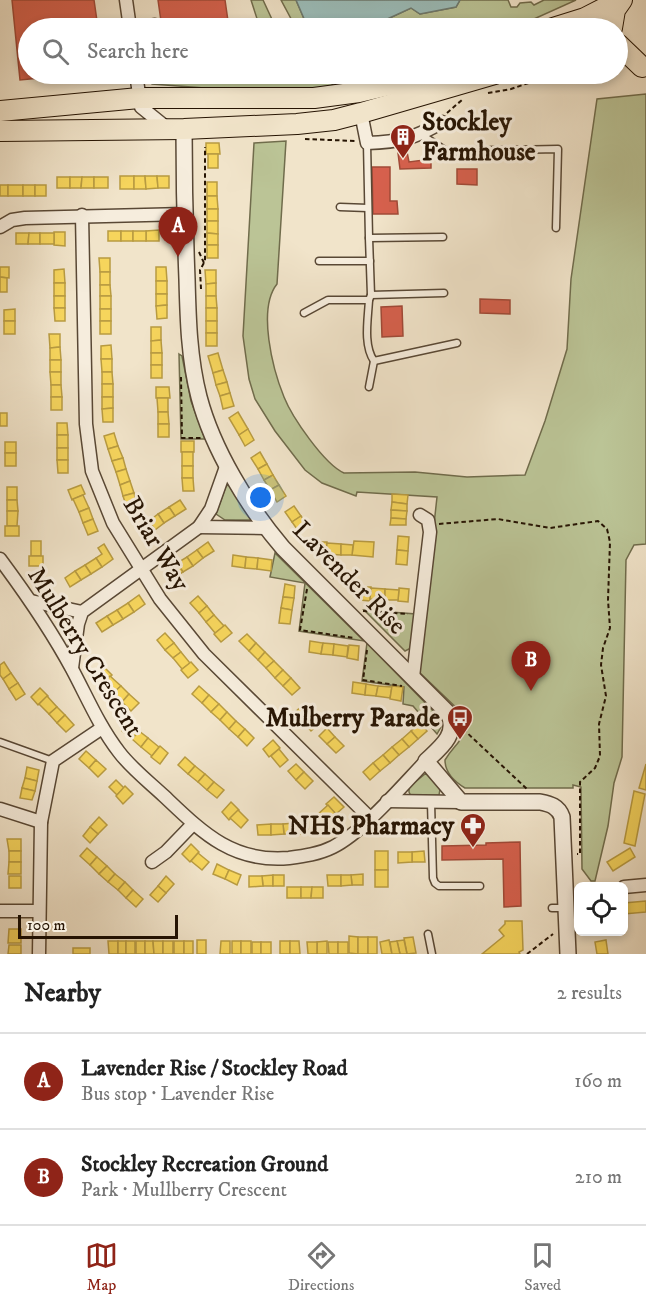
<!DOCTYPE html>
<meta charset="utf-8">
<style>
:root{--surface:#fff;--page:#f2f2f2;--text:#222;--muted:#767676;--line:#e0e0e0;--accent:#8f2418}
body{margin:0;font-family:"IM FELL DW Pica",serif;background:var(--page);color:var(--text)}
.controls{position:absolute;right:18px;bottom:18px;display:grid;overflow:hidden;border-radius:9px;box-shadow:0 3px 9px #0003}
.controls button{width:54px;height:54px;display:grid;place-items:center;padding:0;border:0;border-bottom:2px solid var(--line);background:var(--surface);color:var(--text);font:30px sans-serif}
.scale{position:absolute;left:18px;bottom:15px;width:160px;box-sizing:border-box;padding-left:6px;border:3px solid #261403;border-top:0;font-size:16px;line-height:21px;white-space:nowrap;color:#261403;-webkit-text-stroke:4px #f6eddd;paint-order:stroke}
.you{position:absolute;left:261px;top:498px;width:21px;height:21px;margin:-15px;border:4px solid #fff;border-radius:50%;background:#1a73e8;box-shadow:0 0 0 9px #1a73e833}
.badge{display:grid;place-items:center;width:39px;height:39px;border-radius:50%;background:var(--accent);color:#fff;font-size:20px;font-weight:700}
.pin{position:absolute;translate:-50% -50px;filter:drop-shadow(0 2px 3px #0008)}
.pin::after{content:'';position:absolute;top:32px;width:21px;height:18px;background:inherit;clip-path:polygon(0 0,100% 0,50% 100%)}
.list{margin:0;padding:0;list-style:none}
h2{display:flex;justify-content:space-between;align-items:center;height:78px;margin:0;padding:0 24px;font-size:26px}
h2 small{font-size:20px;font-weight:400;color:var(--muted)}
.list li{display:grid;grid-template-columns:39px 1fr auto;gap:18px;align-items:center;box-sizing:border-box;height:96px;padding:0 24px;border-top:2px solid var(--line)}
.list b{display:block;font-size:22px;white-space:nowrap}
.list p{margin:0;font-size:20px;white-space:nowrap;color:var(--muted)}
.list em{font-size:20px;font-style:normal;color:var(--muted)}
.icon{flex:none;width:33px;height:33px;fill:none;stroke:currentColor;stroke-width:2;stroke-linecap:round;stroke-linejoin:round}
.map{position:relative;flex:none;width:646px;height:954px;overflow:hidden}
.search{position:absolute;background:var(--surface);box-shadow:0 3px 9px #0003;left:18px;right:18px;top:18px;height:66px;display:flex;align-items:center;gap:15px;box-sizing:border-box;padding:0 21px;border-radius:33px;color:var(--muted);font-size:22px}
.sheet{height:270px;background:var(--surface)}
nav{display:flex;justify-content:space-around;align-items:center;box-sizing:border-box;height:84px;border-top:2px solid var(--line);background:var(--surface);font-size:16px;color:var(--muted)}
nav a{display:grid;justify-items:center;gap:3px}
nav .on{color:var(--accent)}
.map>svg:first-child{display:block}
.green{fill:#bbc496;stroke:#706c4c;stroke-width:1.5}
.water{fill:#9bbebb;stroke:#6c7a71;stroke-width:1.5}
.homes{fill:#f6d55c;stroke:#b89b41;stroke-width:1.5}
.shops{fill:#d6604d;stroke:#a14937;stroke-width:1.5}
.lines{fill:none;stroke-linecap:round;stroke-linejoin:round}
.service-casing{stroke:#594835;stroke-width:9}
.minor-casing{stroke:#594835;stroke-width:15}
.tertiary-casing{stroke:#594835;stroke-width:18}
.primary-casing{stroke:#261403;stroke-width:22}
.path{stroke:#261403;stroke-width:2;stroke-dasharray:4.5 3;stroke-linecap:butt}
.service{stroke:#f6eddd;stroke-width:6}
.minor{stroke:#f6eddd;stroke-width:12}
.tertiary{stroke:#f6eddd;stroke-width:15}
.primary{stroke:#f1e4ca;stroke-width:20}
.labels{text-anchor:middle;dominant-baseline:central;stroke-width:6;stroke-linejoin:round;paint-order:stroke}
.poi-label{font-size:26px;font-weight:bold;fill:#261403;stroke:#f6eddd;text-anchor:end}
.street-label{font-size:26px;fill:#261403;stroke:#f6eddd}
</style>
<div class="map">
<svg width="646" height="954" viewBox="0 0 646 954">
<rect width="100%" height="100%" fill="#f1e4ca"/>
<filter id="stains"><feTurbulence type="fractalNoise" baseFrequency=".00333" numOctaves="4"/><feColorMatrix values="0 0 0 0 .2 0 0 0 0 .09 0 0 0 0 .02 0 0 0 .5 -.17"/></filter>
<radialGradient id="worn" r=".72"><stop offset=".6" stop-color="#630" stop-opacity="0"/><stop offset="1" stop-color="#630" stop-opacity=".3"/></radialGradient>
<g class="green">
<path d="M251,0H263L276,28H260Z"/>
<path d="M281,0H296L308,28H296Z"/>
<path d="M460,0H508L511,7H517L520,3L531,2L534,5L544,0H576L514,28H374L383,21L411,8L420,14L456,7Z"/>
<path d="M191,74H321L322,77L329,81L334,86L325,89L231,90L152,84L149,78Z"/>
<path d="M646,94V544L634,545L626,560L622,757L614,783L608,826L595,881H591L582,869L581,787L573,785V788H465C455,782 445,773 445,760C458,739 465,744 464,715L418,671L437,497L357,492L356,496L322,483L305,470L275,431L255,399L249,379L243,336L254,143L286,141L277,284C257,309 273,370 284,397C292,417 324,464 344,473L415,472L467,477L525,475L545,421L567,349L571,279L597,99Z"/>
<path d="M179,354L182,356L191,401L205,439H181Z"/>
<path d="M232,483L252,518L250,520H225L216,514L226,486Z"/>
<path d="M275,553L364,641L299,631L305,583L270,577Z"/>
<path d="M364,610L416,614L411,648L405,651Z"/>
<path d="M367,643L438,716L441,727L437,734L413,706L403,704L404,687L362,681Z"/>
<path d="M425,774L429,775L440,789L439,795L411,796L409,792V787Z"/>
</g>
<path class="water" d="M296,0H460L456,7L420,14L411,8L383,21L374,28H308Z"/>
<g class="homes">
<path d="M206,143H219L220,154H206Z"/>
<rect x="208" y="154" width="10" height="14"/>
<rect x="120" y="176" width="14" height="13"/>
<path d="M134,176H145L146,189H134Z"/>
<path d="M145,176H157L158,188L146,189Z"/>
<path d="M157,176H169V188H158Z"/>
<rect x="57" y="177" width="13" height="11"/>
<path d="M70,177H82L81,188H70Z"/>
<path d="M82,177H94V188H81Z"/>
<rect x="94" y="177" width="14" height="11"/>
<rect x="207" y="182" width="10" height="14"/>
<rect x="0" y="185" width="8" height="11"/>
<rect x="8" y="185" width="15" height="11"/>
<rect x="23" y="185" width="12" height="11"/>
<rect x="35" y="185" width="11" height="11"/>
<path d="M207,196H217L218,209H207Z"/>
<rect x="207" y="209" width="11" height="12"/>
<path d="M207,221H218V234L207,233Z"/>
<path d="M159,230V241H146V231Z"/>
<rect x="108" y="231" width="13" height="10"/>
<rect x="121" y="231" width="12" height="10"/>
<rect x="133" y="231" width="13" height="10"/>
<path d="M54,232H65V246L54,245Z"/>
<path d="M16,233H29L28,244H16Z"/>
<path d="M29,233H40V244H28Z"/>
<rect x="40" y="233" width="14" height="11"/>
<path d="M207,233L218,234V245H207Z"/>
<rect x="207" y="245" width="11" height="13"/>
<path d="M99,258H110V272H100Z"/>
<path d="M0,267H9V278L0,277Z"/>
<path d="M156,267H166L167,281H156Z"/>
<path d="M64,269L65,283H54V270Z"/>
<path d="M205,270H216V283L206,284Z"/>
<rect x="100" y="272" width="10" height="13"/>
<path d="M0,277L7,278V292H0Z"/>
<rect x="156" y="281" width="11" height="13"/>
<rect x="54" y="283" width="11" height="13"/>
<path d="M216,283V296H206V284Z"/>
<path d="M100,285H110L111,296H100Z"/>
<path d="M156,294H167V305L156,306Z"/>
<rect x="54" y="296" width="11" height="12"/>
<rect x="100" y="296" width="11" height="13"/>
<path d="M206,296H216L217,308H206Z"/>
<path d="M167,305V318L157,319L156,306Z"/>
<path d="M54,308H65V321H55Z"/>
<rect x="206" y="308" width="11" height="13"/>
<path d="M15,309V321H4V310Z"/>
<rect x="100" y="309" width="11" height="12"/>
<rect x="4" y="321" width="11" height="13"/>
<rect x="100" y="321" width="11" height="13"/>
<rect x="206" y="321" width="11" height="12"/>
<path d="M151,327H161V340L151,341Z"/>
<rect x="206" y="333" width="11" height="13"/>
<path d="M49,334H60V347L50,348Z"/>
<path d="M161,340L162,353H151V341Z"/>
<path d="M111,345L112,359H101V346Z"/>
<path d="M60,347L61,360H50V348Z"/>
<rect x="151" y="353" width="11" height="12"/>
<path d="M218,353L223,370L213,373L208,356Z"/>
<path d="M101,359H112V372H102Z"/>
<rect x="50" y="360" width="11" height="12"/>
<rect x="151" y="365" width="11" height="13"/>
<path d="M223,370L227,382L216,385L213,373Z"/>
<path d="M50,372H61V385H51Z"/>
<path d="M102,372H112L113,384H102Z"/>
<path d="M227,382L230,393L220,396L216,385Z"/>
<rect x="102" y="384" width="11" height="13"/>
<path d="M51,385H61L62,397H51Z"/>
<path d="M156,387H169L170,398H156Z"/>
<path d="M230,393L234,406L223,409L220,396Z"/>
<rect x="51" y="397" width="11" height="13"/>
<path d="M102,397H113V408L102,409Z"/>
<path d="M157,398H168V412H158Z"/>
<path d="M113,408V422H103L102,409Z"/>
<path d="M158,412H168L169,424H158Z"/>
<path d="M238,412L248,429L239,435L229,418Z"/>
<rect x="0" y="413" width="7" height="13"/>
<path d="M57,423H67L68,435H57Z"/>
<rect x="158" y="424" width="11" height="13"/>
<path d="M248,429L254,440L245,446L239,435Z"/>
<path d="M114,433L118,446L108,449L104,436Z"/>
<rect x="57" y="435" width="11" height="13"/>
<rect x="181" y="441" width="13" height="11"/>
<rect x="5" y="442" width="11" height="11"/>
<path d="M118,446L123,458L112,461L108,449Z"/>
<rect x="57" y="448" width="11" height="12"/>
<rect x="182" y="452" width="11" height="14"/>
<path d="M260,452L267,464L258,469L251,458Z"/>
<rect x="5" y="453" width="11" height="13"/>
<path d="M123,458L126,469L116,472L112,461Z"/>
<path d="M57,460H68V473H58Z"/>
<path d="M267,464L273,475L264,480L258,469Z"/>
<rect x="182" y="466" width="11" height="12"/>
<path d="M126,469L130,481L120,485L116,472Z"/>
<path d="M273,475L279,485L270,490L264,480Z"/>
<path d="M182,478H193L194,491H183Z"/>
<path d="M130,481L134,493L123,496L120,485Z"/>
<path d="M81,485L85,494L72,500L68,490Z"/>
<path d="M279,485L286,496L277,502L270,490Z"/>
<rect x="7" y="487" width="10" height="13"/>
<path d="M134,493L137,505L127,508L123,496Z"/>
<path d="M392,494L408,495L407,504L392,502Z"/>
<path d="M83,495L89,508L79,512L73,499Z"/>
<path d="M7,500H17L18,511H7Z"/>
<path d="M180,500L186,509L175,516L169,507Z"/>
<path d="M392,502L407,504V511L391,510Z"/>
<path d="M294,506L301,516L292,522L285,512Z"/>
<path d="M169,507L175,516L164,523L158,514Z"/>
<path d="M89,508L93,519L83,523L79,512Z"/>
<path d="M391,510L407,511L406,519L391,518Z"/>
<path d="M7,511H18L17,526H7Z"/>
<path d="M158,514L164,523L155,530L149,521Z"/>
<path d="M301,516L308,526L299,532L292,522Z"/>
<path d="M391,518L406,519V525H390Z"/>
<path d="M93,519L98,531L88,535L83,523Z"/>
<path d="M149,521L155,530L144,537L138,528Z"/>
<rect x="5" y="526" width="14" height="10"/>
<path d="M398,536L409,537L408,551L397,550Z"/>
<rect x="31" y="541" width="10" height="15"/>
<path d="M354,541L374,542L373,557L352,555Z"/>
<path d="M208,542L214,551L203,558L197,550Z"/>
<path d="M316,542H327L326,556L316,555Z"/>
<path d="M327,543L341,544V555L326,554Z"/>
<path d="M104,544L113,559L102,567L96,558L102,554L98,548Z"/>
<path d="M341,544L353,545L352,555H341Z"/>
<path d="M197,550L203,558L193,566L187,557Z"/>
<path d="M397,550L408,551L407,565L396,564Z"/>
<path d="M233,555L246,557L245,568L232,566Z"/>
<rect x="29" y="556" width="14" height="10"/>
<path d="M187,557L193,566L183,572L177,563Z"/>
<path d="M246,557L258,558L257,569L245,568Z"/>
<path d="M96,558L102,567L91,574L85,565Z"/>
<path d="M258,558L272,560L271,571L257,569Z"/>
<path d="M177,563L183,572L172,579L166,570Z"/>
<path d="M85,565L91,574L81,580L75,571Z"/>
<path d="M75,571L81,580L70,587L65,578Z"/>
<path d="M285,584L295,586L294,598L283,597Z"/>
<path d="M360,587H371L370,601L360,600Z"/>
<path d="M371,588L385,589V600L370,599Z"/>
<path d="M399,588L409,589L408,602L398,601Z"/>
<path d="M385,589L399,590L398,600H385Z"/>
<path d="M139,595L145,604L134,612L128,603Z"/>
<path d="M198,596L207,606L199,613L190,603Z"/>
<path d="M283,597L294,598L292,610L281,608Z"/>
<path d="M128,603L134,612L123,619L117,610Z"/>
<path d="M207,606L214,615L206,622L199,613Z"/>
<path d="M281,608L292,610L290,624L279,623Z"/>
<path d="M117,610L123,619L113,625L107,616Z"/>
<path d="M214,615L224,626L215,633L206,622Z"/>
<path d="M107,616L113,625L102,632L96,623Z"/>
<path d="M225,625L232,633L221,642L214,634Z"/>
<path d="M165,633L174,643L165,650L157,640Z"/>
<path d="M247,634L256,643L249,651L239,641Z"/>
<path d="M310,641L323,643L321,654L309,652Z"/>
<path d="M174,643L181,652L173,658L165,650Z"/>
<path d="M256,643L265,652L258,660L249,651Z"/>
<path d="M323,643L334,644L333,655L321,654Z"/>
<path d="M334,644L348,646L347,657L333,655Z"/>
<path d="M349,645L359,646L358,660L347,658Z"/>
<path d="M181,652L190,663L182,669L173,658Z"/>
<path d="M265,652L274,661L266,668L258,660Z"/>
<path d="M274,661L283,670L275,678L266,668Z"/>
<path d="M4,662L11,673L3,679L0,675V665Z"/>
<path d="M191,662L198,670L188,678L181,670Z"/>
<path d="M104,667L112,675L102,685L94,677Z"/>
<path d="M283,670L291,678L283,686L275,678Z"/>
<path d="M11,673L18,683L9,689L3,679Z"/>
<path d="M110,676L121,686L113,693L103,683Z"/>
<path d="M291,678L300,688L292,695L283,686Z"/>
<path d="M353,682L366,684L365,695L352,693Z"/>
<path d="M18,683L25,694L16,700L9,689Z"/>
<path d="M366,684L378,686L376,696L365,695Z"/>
<path d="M121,686L129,694L122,702L113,693Z"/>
<path d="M199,686L209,695L202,703L192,694Z"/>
<path d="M378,686L392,687L390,698L376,696Z"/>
<path d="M392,686L403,687L401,701L390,699Z"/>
<path d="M40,688L48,696L38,705L31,697Z"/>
<path d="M129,694L139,703L131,711L122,702Z"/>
<path d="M209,695L219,704L211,712L202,703Z"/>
<path d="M47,696L57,707L49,714L39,704Z"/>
<path d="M219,704L227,712L220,720L211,712Z"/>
<path d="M304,704L311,713L301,721L294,713Z"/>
<path d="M57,707L65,715L57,723L49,714Z"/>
<path d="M227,712L236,721L229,729L220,720Z"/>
<path d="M310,713L319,724L311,731L302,720Z"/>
<path d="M65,715L74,725L66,732L57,723Z"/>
<path d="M236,721L245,729L238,737L229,729Z"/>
<path d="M421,722L427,731L418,739L411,731Z"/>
<path d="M129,723L139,731L132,739L122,731Z"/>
<path d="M327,728L335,737L327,744L319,736Z"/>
<path d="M245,729L254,738L247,746L238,737Z"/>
<path d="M139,731L148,738L141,747L132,739Z"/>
<path d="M411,731L418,739L409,747L402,739Z"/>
<path d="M335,737L344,746L336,753L327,744Z"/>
<path d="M148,738L159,747L152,756L141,747Z"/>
<path d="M402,739L409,747L399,755L392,747Z"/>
<path d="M273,740L280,748L269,757L263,749Z"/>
<path d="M160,746L168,753L160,764L151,757Z"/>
<path d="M392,747L399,755L390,763L383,755Z"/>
<path d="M279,749L288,760L280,767L271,756Z"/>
<path d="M86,751L96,760L89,768L79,759Z"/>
<path d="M383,755L390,763L380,771L373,763Z"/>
<path d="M185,757L195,766L188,774L178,765Z"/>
<path d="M96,760L106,769L98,777L89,768Z"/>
<path d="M373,763L380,771L370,780L363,772Z"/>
<path d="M296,764L304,772L296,780L288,771Z"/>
<path d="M646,764V790L639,788Z"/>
<path d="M195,766L205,774L198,782L188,774Z"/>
<path d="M27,767L39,770L37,781L25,778Z"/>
<path d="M304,772L313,781L305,789L296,780Z"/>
<path d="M205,774L214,782L207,790L198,782Z"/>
<path d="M25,778L37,781L35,791L22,788Z"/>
<path d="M116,780L124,788L117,795L109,787Z"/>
<path d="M214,782L224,790L217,798L207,790Z"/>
<path d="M125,786L133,794L123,804L116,796Z"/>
<path d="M22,788L35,791L32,800L20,798Z"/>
<path d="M634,791L645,794L635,846L624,843Z"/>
<path d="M334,797L344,807L336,814L326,804Z"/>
<path d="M231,802L239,810L229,820L222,812Z"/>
<path d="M328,805L335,813L324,823L317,815Z"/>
<path d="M238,810L248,820L241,828L230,818Z"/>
<path d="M99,817L107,825L98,834L90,827Z"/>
<path d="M295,823L296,834H284L283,824Z"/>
<path d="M295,823H308V834H296Z"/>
<path d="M271,824V835H258L257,825Z"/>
<path d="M271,824H283L284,834L271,835Z"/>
<path d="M90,827L98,834L90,843L83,836Z"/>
<path d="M7,839H21V851H9Z"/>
<path d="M191,844L199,852L190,862L182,854Z"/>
<path d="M87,848L97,857L90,865L80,856Z"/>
<path d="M630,848L635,857L613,871L607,862Z"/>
<rect x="9" y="851" width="12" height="11"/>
<rect x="375" y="851" width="13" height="19"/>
<path d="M424,851L425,862H412V852Z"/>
<path d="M398,852H412V862L398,863Z"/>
<path d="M198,853L209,862L202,870L191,861Z"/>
<path d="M97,857L107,866L99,874L90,865Z"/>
<path d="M9,862H21V874H8Z"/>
<path d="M217,864L229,870L225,879L213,874Z"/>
<path d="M107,866L115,874L108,882L99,874Z"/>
<path d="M229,870L241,875L237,885L225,879Z"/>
<rect x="375" y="870" width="13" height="17"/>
<path d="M115,874L125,882L118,890L108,882Z"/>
<path d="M363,874V885H352L351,875Z"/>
<path d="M273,875V886H263L262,876Z"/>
<rect x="273" y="875" width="11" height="11"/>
<path d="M327,875H341V886H328Z"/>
<path d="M341,875H351L352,885L341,886Z"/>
<rect x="9" y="876" width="12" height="12"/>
<path d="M166,876L174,884L166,893L158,886Z"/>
<path d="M249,876H262L263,886L249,887Z"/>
<path d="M125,882L133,890L126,898L118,890Z"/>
<path d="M158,886L166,893L158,902L150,895Z"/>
<rect x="287" y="887" width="14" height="11"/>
<path d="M301,887H312L311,898H301Z"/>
<path d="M312,887H323V898H311Z"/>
<path d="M133,890L143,899L136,907L126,898Z"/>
<path d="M646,901V912L624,914V903Z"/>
<path d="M505,921H522L523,950L519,952L520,954H482L504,936L499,930L505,924Z"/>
<path d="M9,929H21V943H8Z"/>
<path d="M349,936L358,937V954L349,953Z"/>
<rect x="358" y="937" width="10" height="17"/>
<rect x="368" y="937" width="9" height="17"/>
<path d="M413,937L416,953L407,954L404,938Z"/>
<rect x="197" y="940" width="9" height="14"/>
<path d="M389,940L392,954H382L380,942Z"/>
<path d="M404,940L407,954H400L397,941Z"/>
<path d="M606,940L608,954H597L595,942Z"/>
<path d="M108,941H118V954H109Z"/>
<rect x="118" y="941" width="8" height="13"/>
<rect x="126" y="941" width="9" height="13"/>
<rect x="136" y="941" width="9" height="13"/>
<path d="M145,941H153L154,954H145Z"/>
<path d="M153,941H163V954H154Z"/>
<rect x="163" y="941" width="10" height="13"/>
<rect x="174" y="941" width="10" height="13"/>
<rect x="184" y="941" width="9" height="13"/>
<path d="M221,941H230V954H220Z"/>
<rect x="232" y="941" width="9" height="13"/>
<rect x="241" y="941" width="10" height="13"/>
<rect x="280" y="941" width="10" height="13"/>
<path d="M290,941H299L300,954H290Z"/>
<path d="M327,941V954H317V942Z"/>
<path d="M397,941L400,954H392L390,942Z"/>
<rect x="252" y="942" width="9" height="12"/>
<rect x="261" y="942" width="10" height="12"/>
<path d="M307,942H317V954H308Z"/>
<path d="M328,942H338V954H329Z"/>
<rect x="338" y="942" width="10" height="12"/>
<path d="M9,945H21V954H8Z"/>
<rect x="73" y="948" width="17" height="6"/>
</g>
<g class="shops">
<path d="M12,0H94L98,28H28V74H82L20,80Z"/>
<path d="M158,0H225L229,28H162Z"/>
<path d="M407,152L409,162L431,159V168L400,169L398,153Z"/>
<path d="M372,167H390V201H397L398,214H373Z"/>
<path d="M457,169H477V185L457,184Z"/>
<path d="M480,299L510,300V314L480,313Z"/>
<path d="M402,306L403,336L382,337L381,307Z"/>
<path d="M520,842L521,906L504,907L503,859L442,860V846L486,845V843Z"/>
</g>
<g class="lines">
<defs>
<g id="service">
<path d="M120,28L155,22"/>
<path d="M422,135L446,151L558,149L556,228"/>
<path d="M367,143L369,238L443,237"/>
<path d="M340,207L368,208"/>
<path d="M369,238L371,295L444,293"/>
<path d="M319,261H370"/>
<path d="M371,295L369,300C368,319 363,345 374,361L457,343"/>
<path d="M304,313L328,300H369"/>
<path d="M369,387L374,361"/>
<path d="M0,742L53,761"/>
<path d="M431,802L433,878L435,883L439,886H480"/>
<path d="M552,908H565"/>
<path d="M428,934L432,954"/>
</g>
<g id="minor">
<path d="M126,0L130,28"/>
<path d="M136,74L141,107L167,128"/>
<path d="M361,113L367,143C399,142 414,139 442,122"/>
<path d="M82,215L86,424L92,471L113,523L160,599L204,654L370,818"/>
<path d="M0,227L12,220L25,218L185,214"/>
<path d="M199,527L266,528"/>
<path d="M0,559C26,594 51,630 72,669C87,697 99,726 119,752C131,768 149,782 164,796C202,832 232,863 289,858C304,856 319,854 333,847C363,832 401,787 426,761"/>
<path d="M31,601L82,612"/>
<path d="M72,668L78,624L82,612L199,527L211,509L227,464"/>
<path d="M413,677L430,532L428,520L420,515"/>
<path d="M387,801L461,802"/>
<path d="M0,809L41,822"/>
<path d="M152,862L166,852L193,824"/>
<path d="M624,887L646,885"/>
<path d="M0,911H39"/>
<path d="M39,954L41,822L53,761L102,728"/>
</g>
<path id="tertiary" d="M184,129C184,179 185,229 187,279C188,319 189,358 199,397C213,450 248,507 283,548L448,713C459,734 440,748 426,761L461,802H540C550,804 558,806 562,817L568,954"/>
<g id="primary">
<path d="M553,28L585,18L620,0"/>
<path d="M612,28L615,10L622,0"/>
<path d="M618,44L642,67"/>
<path d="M0,111L139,98H314L359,92L393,84L427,74"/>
<path d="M0,131L184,129L297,124L334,120L361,113L495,74"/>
</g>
</defs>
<use href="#service" class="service-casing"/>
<use href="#minor" class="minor-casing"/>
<use href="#tertiary" class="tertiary-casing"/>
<use href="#primary" class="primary-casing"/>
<g class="path">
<path d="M520,28L540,20"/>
<path d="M488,93L511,89L543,78L568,74"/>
<path d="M447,113L463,99"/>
<path d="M305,139L356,141"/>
<path d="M199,252L204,263"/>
<path d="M201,289L200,270L205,261V147"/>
<path d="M181,377L182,438H202"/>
<path d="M439,524L498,519L550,528L598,521L607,529L610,542L608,600L610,628L603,648L601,665L606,696L599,724L600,756L595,768L580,782V854H577"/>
<path d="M307,589L300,630L354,638"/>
<path d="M363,611L408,614"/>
<path d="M367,650L363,680L402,686"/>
<path d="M463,729L527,789"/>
<path d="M527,954L553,934"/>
</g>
<use href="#service" class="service"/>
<use href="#minor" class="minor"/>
<use href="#tertiary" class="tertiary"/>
<use href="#primary" class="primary"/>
</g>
<defs>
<symbol id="building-pin" viewBox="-11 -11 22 30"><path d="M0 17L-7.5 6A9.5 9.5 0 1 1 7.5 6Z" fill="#8f2418" stroke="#f6eddd"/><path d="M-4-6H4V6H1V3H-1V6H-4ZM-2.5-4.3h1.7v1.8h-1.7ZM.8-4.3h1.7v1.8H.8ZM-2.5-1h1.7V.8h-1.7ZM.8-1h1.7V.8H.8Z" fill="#fff"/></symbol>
<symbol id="bus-pin" viewBox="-11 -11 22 30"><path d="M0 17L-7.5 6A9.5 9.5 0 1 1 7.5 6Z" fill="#8f2418" stroke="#f6eddd"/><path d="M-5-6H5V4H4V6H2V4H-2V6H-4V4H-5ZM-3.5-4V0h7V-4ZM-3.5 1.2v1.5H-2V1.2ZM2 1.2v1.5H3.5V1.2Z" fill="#fff"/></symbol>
<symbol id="pharmacy-pin" viewBox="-11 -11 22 30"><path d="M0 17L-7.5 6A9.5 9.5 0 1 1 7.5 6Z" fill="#8f2418" stroke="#f6eddd"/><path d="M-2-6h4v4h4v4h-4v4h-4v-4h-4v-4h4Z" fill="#fff"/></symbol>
</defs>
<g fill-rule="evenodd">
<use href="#building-pin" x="388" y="122" width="30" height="40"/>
<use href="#bus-pin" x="445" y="703" width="30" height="40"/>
<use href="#pharmacy-pin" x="458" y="811" width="30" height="40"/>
</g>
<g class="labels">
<g class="poi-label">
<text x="422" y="122" text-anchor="start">Stockley<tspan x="422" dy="30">Farmhouse</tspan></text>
<text x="440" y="718">Mulberry Parade</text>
<text x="454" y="826">NHS Pharmacy</text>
</g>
<g class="street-label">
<text transform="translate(156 544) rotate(59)">Briar Way</text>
<text transform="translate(349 578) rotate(45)">Lavender Rise</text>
<text transform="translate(85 652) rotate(58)">Mulberry Crescent</text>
</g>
</g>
<rect width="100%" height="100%" filter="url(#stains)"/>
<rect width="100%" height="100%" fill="url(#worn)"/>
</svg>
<div class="controls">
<button><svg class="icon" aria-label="locate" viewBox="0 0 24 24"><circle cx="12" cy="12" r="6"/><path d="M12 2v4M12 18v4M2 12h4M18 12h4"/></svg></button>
</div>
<div class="scale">100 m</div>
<div class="you"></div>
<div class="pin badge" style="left:178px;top:257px">A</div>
<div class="pin badge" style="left:531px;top:691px">B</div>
<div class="search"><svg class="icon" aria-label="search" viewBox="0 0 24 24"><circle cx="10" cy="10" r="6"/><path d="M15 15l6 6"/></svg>Search here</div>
</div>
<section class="sheet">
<h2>Nearby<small>2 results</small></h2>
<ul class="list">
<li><span class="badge">A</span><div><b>Lavender Rise / Stockley Road</b><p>Bus stop · Lavender Rise</p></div><em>160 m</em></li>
<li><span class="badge">B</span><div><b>Stockley Recreation Ground</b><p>Park · Mullberry Crescent</p></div><em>210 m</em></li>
</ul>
</section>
<nav>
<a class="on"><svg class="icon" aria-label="map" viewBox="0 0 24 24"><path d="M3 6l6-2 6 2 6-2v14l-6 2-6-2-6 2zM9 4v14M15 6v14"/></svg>Map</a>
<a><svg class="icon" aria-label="directions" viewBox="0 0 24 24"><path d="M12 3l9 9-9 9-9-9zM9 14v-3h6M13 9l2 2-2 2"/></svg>Directions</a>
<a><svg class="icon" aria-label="saved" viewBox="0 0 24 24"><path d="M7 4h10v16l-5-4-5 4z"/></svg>Saved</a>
</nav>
